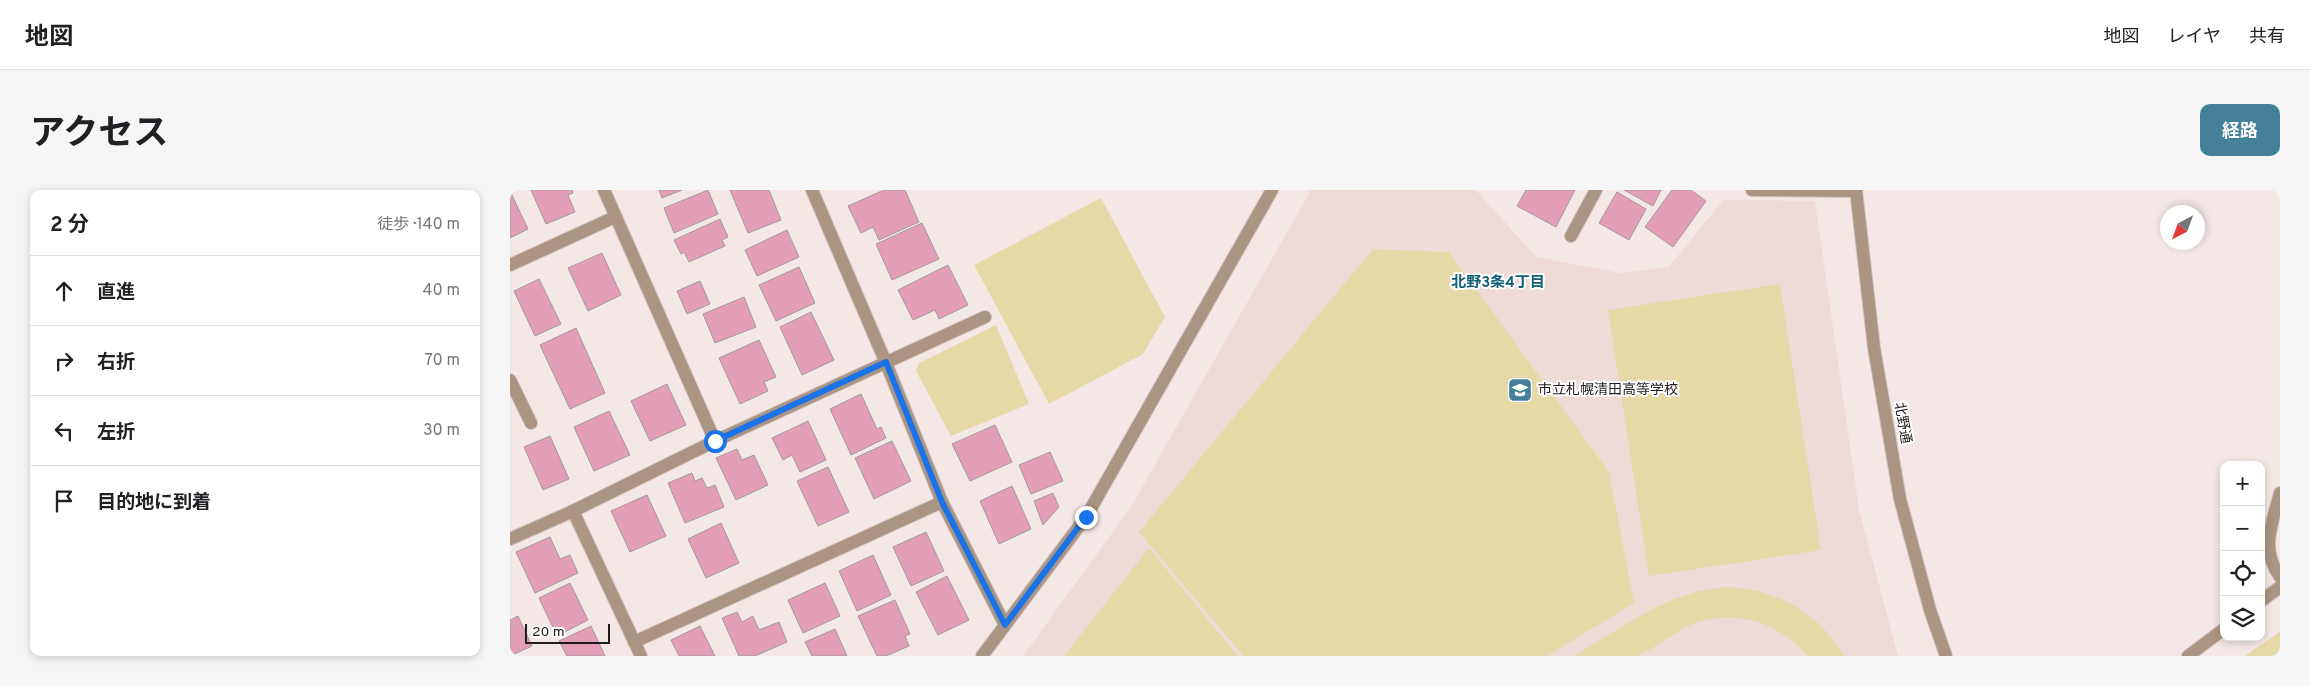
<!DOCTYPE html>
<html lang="ja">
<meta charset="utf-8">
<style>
:root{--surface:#fff;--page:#f6f6f6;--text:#202124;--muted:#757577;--line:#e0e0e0;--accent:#448198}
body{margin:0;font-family:Overpass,"Noto Sans JP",sans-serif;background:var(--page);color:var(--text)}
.controls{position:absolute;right:15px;bottom:15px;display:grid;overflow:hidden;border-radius:10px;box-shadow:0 2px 8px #0003}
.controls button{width:45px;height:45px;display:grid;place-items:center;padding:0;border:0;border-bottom:1px solid var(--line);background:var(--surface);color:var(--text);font:25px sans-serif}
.compass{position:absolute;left:1650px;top:15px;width:45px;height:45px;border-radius:50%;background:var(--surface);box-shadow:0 2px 8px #0003;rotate:221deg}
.scale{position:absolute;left:15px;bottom:12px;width:85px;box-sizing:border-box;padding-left:5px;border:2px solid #201c1b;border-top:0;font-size:14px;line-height:18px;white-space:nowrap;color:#201c1b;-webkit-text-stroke:4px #fff;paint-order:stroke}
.stop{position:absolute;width:15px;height:15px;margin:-11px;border:4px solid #1a73e8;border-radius:50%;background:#fff}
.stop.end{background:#1a73e8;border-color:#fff;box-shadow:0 1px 5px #0008}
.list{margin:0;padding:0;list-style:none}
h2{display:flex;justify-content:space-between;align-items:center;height:65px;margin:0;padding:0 20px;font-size:21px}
h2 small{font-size:16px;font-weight:400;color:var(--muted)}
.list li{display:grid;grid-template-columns:32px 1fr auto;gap:15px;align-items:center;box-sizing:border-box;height:70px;padding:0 20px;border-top:1px solid var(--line)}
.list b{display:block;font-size:19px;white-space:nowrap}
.list em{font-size:16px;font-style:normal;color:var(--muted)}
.icon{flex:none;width:28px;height:28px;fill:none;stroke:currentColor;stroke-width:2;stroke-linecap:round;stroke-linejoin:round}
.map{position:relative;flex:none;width:1770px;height:466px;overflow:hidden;border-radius:10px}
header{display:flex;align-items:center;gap:30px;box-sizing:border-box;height:70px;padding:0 25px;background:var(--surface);border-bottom:1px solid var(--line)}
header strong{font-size:24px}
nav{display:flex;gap:28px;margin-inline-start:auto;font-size:18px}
.intro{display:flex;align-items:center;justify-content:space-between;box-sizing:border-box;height:120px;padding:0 30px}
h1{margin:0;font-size:35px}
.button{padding:12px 22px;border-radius:10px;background:var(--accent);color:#fff;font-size:18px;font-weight:700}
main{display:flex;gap:30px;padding:0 30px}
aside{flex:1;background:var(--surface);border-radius:10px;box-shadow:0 2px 8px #0003}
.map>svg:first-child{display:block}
.built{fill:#eedad6}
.green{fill:#e5d9a8}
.building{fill:#e39fb7;stroke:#a3999c}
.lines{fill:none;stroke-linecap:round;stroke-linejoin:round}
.minor-casing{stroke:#cdc3c1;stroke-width:14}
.tertiary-casing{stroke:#cdc3c1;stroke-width:14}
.minor{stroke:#ab9481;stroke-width:12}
.tertiary{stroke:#ab9481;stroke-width:12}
.route{stroke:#1a73e8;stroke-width:6}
.labels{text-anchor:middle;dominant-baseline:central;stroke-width:4;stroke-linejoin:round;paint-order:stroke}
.poi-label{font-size:14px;fill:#201c1b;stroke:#fff;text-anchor:start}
.street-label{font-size:14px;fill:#201c1b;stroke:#fff}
.neighbourhood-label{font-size:15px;font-weight:bold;fill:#0f5f77;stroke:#fff}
</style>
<header>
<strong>地図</strong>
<nav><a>地図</a><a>レイヤ</a><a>共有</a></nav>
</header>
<div class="intro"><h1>アクセス</h1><a class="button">経路</a></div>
<main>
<aside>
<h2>2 分<small>徒歩 · 140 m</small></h2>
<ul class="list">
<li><svg class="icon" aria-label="ahead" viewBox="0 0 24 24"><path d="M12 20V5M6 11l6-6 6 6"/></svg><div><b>直進</b></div><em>40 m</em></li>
<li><svg class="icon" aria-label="right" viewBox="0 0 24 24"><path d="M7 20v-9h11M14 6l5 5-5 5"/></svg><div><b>右折</b></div><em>70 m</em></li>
<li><svg class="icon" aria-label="left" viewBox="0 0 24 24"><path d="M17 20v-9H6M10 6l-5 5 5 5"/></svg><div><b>左折</b></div><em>30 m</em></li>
<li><svg class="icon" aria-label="arrive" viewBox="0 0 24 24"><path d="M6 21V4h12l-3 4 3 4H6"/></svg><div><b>目的地に到着</b></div></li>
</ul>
</aside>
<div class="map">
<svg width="1770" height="466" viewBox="0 0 1770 466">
<rect width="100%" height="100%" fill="#f3e8e6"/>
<path class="built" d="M801,0H966L1026,67L1110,83L1159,77L1213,10L1305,11L1349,320L1388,466H513L621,317Z"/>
<g class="green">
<path d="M591,8L655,127L633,164L539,214L464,75Z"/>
<path d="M863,59L939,62L1099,282L1124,413L1037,466H733L629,342Z"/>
<path d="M1270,94L1311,360L1139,386L1098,120Z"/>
<path d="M486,135L519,214L441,246L406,181L409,173Z"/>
<path d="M639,358L728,466H554Z"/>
<path d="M1217,397C1267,399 1308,422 1334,466H1298C1267,431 1220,416 1176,437C1162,444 1139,463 1126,466C1111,466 1080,466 1064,466C1112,438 1160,400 1217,397Z"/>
<path d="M1770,442V466H1735Z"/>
</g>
<g class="building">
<path d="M21,0H62L63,3L58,5L65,22L36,34Z"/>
<path d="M149,0H172L152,8Z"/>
<path d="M198,0L208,24L164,43L154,18Z"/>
<path d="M220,0H259L271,30L238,43Z"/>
<path d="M374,0H395L409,32L369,50L363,37L351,43L338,16Z"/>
<path d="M1016,0H1065L1046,37L1007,16Z"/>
<path d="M1114,0H1151L1143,16Z"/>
<path d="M1162,0H1181L1196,11L1163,57L1135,37Z"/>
<path d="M1107,2L1136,19L1119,50L1089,33Z"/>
<path d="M1,3L18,39L0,48V4Z"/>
<path d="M210,29L218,47L212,50L215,56L179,72L174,62L171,64L164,50Z"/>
<path d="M412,33L429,69L382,90L366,54Z"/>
<path d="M277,40L289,67L247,86L235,60Z"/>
<path d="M92,63L111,105L78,121L58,78Z"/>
<path d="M438,75L458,115L429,129L425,120L403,130L388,100Z"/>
<path d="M289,77L305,113L266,131L249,95Z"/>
<path d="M29,89L51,134L25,146L4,101Z"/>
<path d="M190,91L200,114L177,124L167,101Z"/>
<path d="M234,107L246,137L205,153L193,124Z"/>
<path d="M301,122L324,170L292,185L270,137Z"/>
<path d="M66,138L95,203L60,219L30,155Z"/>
<path d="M249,150L266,187L254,192L258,201L230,214L209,168Z"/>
<path d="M157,194L176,235L140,251L121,211Z"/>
<path d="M351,204L367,239L371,237L376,248L341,265L320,219Z"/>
<path d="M99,221L120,265L84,281L64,237Z"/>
<path d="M298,231L316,270L290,282L282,265L273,270L262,248Z"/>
<path d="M485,235L502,272L460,291L442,254Z"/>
<path d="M40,246L59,289L33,300L14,257Z"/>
<path d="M382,251L401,291L364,309L345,268Z"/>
<path d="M227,259L232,270L244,265L258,295L226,310L206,268Z"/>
<path d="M540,262L553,291L521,304L509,275Z"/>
<path d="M318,277L339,322L308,336L287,291Z"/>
<path d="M182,283L185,291L192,288L197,298L205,295L214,317L175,333L158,293Z"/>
<path d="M502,296L521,339L489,354L470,311Z"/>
<path d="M543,303L549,317L533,335L524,311Z"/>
<path d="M137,305L156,346L120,362L101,321Z"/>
<path d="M211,333L229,373L196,388L178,349Z"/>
<path d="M416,342L434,381L401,396L383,357Z"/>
<path d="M40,347L50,369L60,365L68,383L25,403L6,362Z"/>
<path d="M363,365L381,405L347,421L329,381Z"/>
<path d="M437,386L459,430L428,445L406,402Z"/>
<path d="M60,393L78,430L47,446L29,408Z"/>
<path d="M315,393L330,426L293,443L278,410Z"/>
<path d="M385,410L400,444L395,446L399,456L376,466H367L348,426Z"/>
<path d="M227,422L232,432L243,426L249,440L269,432L277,452L245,466H229L212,428Z"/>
<path d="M8,426L22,456L0,466V430Z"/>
<path d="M81,436L95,466H57L49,451Z"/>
<path d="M190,436L205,466H169L161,450Z"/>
<path d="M325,439L337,466H302L295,452Z"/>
</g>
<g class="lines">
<defs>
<g id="minor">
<path d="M94,0L205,251"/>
<path d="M302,0L376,173L432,312L495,435"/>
<path d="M1242,0L1346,1"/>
<path d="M1061,46L1086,0"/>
<path d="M0,75L105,27"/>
<path d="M0,190L21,233"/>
<path d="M63,321L131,466"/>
<path d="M0,349L63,321L205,251L475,127"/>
<path d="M124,452L432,312"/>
<path d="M472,466L576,327L762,0"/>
</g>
<g id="tertiary">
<path d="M1346,0L1364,158L1390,309L1420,420L1436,466"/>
<path d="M1770,303C1762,335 1750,358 1770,387"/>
<path d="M1751,411L1770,397"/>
<path d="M1678,466L1714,439"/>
</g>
</defs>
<use href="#minor" class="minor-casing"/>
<use href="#tertiary" class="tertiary-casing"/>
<use href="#minor" class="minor"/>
<use href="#tertiary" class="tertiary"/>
</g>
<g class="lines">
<path class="route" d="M205,251L376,172L432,312L495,435L576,327"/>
</g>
<defs>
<symbol id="school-square" viewBox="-11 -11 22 22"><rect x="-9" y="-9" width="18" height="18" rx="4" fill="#448198" stroke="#fff"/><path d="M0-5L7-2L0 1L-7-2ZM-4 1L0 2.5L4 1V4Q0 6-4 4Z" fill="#fff"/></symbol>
</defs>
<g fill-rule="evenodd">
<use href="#school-square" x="996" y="186" width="28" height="28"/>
</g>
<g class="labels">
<g class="poi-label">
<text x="1028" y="200">市立札幌清田高等学校</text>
</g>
<g class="street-label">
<text transform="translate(1392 233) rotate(80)">北野通</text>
</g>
<g class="neighbourhood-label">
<text x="988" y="93">北野3条4丁目</text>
</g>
</g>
</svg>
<div class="controls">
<button>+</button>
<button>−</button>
<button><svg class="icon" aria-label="locate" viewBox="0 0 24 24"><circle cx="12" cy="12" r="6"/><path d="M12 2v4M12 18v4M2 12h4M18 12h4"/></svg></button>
<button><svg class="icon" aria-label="layers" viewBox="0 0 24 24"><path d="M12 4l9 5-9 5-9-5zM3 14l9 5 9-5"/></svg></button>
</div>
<svg class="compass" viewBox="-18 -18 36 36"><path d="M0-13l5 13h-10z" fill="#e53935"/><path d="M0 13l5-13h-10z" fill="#757577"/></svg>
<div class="scale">20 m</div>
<div class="stop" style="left:205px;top:251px"></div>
<div class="stop end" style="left:576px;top:327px"></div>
</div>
</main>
